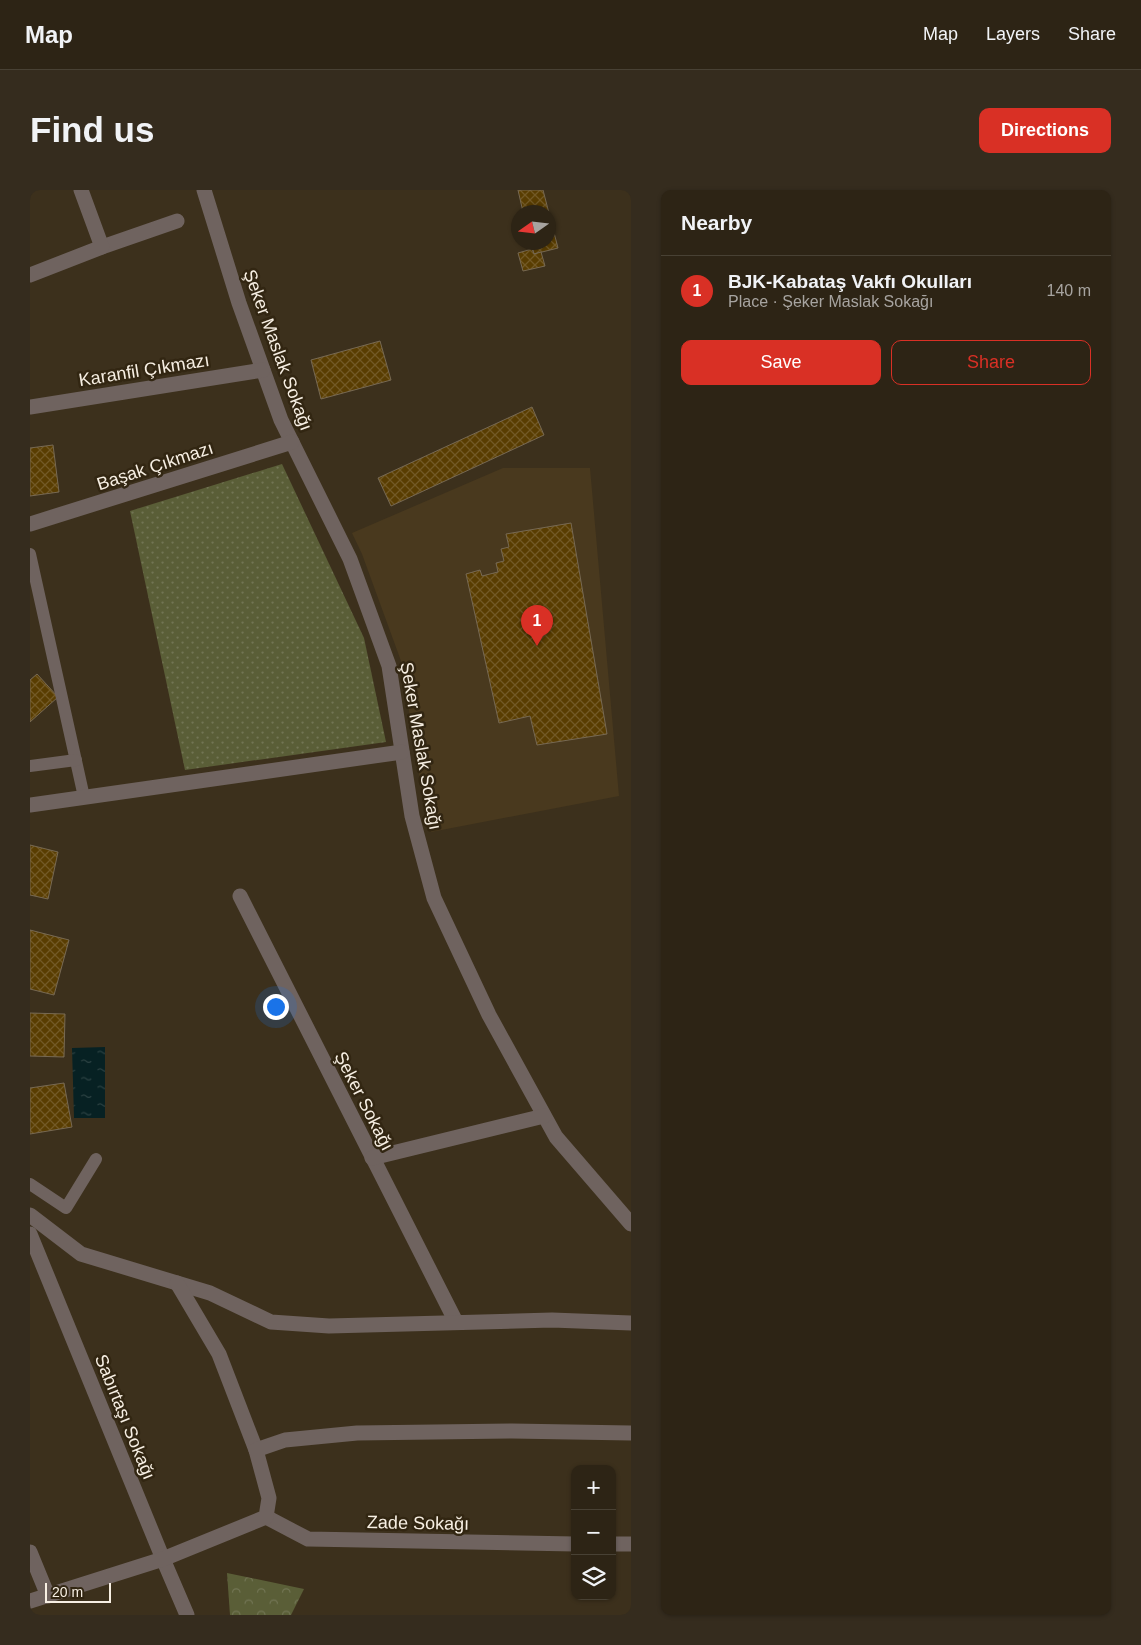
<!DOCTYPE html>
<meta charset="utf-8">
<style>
:root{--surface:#2d2415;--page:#352c1e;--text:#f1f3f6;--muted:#a7a4a0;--line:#484134;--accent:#d93025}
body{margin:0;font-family:Helvetica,sans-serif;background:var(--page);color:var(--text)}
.controls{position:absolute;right:15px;bottom:15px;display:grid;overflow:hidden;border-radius:10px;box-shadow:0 1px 4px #0004}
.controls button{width:45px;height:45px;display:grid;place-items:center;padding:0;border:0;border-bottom:1px solid var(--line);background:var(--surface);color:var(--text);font:25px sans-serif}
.compass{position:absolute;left:481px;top:15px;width:45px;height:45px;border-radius:50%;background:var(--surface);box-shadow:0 1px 4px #0004;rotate:256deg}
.scale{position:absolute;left:15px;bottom:12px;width:66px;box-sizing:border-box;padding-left:5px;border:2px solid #f7efe3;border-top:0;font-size:14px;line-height:18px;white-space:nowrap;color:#f7efe3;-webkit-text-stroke:4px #322612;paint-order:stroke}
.you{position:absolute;left:245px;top:816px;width:18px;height:18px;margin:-12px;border:4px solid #fff;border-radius:50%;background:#1a73e8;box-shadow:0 0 0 8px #1a73e833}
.badge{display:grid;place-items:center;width:32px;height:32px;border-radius:50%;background:var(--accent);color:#fff;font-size:16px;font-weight:700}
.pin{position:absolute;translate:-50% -41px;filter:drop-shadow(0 1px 2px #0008)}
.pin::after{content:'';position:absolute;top:26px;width:18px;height:15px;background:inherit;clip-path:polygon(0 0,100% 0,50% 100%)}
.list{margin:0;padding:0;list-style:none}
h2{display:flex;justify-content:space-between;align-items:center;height:65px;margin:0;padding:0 20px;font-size:21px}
h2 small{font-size:16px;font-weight:400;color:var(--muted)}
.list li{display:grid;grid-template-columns:32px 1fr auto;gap:15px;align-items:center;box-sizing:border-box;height:70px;padding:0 20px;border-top:1px solid var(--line)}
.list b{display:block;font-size:19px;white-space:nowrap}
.list p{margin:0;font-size:16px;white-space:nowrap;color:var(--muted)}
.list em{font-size:16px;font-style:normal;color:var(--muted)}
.actions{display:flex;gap:10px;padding:15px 20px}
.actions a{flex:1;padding:11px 0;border:1px solid var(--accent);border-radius:10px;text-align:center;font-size:18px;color:var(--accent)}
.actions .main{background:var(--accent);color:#fff}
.icon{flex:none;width:28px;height:28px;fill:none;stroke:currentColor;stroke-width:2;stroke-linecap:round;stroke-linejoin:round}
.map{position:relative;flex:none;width:601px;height:1425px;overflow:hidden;border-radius:10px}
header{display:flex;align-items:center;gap:30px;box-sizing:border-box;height:70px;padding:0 25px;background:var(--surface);border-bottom:1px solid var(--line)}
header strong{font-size:24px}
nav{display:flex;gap:28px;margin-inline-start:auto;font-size:18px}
.intro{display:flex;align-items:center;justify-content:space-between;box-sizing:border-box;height:120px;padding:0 30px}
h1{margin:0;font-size:35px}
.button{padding:12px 22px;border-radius:10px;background:var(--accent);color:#fff;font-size:18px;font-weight:700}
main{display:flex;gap:30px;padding:0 30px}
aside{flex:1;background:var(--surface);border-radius:10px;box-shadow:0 1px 4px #0004}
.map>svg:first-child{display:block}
.built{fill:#49391e}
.forest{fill:url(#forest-crowns)}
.park{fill:url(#park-dots)}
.water{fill:url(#water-ripples)}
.building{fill:url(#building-cross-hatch);stroke:#776953}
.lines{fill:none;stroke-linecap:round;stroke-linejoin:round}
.lane{stroke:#6f635f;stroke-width:12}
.street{stroke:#6f635f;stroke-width:15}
.labels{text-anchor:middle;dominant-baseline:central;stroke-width:5;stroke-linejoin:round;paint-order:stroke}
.street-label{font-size:18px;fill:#f7efe3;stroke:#322612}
</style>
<header>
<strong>Map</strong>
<nav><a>Map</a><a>Layers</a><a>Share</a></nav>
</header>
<div class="intro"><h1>Find us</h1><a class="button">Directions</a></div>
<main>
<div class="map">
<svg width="601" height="1425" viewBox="0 0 601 1425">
<defs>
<pattern id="forest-crowns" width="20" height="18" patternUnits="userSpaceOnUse" patternTransform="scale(1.25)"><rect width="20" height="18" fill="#5a5e37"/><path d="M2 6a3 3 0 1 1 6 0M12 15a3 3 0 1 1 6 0" fill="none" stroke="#727554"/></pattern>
<pattern id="park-dots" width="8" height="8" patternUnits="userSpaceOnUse" patternTransform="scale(1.25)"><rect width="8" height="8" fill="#5a5e37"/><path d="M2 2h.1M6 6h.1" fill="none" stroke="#727554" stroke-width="1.8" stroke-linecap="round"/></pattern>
<pattern id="water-ripples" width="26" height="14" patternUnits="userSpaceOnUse" patternTransform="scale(1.25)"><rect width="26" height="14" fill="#072123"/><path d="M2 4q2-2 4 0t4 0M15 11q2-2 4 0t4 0" fill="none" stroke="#2c4243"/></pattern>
<pattern id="building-cross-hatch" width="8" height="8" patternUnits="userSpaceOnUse" patternTransform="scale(1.25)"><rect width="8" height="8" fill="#593d01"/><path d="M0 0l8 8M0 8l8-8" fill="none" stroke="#725926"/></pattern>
</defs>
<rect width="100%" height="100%" fill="#3c301c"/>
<path class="built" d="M473,278H560L589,606L401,642L395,621L371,471L332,364L322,343Z"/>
<path class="forest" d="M197,1383L274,1399L261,1425H200Z"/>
<path class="park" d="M252,274L334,448L356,552L155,580L100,321Z"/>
<path class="water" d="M75,857V928H44L42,858Z"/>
<g class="building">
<path d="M488,0H513L528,58L504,64L501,52H518V22H493Z"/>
<path d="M502,59L504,64L511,62L515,76L493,81L488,63Z"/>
<path d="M350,151L361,190L291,209L281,170Z"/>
<path d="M502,217L514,245L361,316L348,288Z"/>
<path d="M23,255L29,302L0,306V258Z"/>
<path d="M541,333L577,544L507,555L500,526L469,533L436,384L450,380L452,386L468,382L466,373L474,371L471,359L479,357L476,344Z"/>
<path d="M7,484L28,507L0,532V490Z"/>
<path d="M0,655L28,662L18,709L0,705Z"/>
<path d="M0,740L39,750L24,805L0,799Z"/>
<path d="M0,823L35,824L34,867L0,866Z"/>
<path d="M34,893L42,937L0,944V898Z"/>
</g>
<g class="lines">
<g class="lane">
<path d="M0,364L54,607"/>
<path d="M0,576L46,570"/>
<path d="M0,994L36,1018L66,969"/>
</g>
<g class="street">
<path d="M174,0L209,113L251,230L320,369L359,476L382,626L404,708L459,825L526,947L601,1034"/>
<path d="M72,57L147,31"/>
<path d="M0,85L72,57L51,0"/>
<path d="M0,217L233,180"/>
<path d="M0,334L262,252"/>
<path d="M0,615L372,562"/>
<path d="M210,706L426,1132"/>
<path d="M342,968L514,926"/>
<path d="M0,1025L51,1064L180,1103L241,1132L299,1136L522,1130L601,1133"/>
<path d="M0,1044L133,1369L157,1425"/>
<path d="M147,1093L189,1164L226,1260"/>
<path d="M236,1327L278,1349L545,1354"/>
<path d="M582,1354H601"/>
<path d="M0,1362L18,1406"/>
<path d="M0,1411L133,1369L236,1327L239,1308L226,1260L255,1250L327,1243L482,1241L601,1243"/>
</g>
</g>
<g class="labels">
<g class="street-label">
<text transform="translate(248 160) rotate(70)">Şeker Maslak Sokağı</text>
<text transform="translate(114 180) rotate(-9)">Karanfil Çıkmazı</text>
<text transform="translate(125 276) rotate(-18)">Başak Çıkmazı</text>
<text transform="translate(391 556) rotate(80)">Şeker Maslak Sokağı</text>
<text transform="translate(334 911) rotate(63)">Şeker Sokağı</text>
<text transform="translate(95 1227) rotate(68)">Sabırtaşı Sokağı</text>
<text transform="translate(388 1333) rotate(1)">Zade Sokağı</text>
</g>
</g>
</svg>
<div class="controls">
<button>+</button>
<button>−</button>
<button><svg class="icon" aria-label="layers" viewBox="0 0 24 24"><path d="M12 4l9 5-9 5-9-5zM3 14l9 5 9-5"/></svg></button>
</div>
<svg class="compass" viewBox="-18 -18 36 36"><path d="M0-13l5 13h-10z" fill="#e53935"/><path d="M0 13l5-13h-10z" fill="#a7a4a0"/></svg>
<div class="scale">20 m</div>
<div class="you"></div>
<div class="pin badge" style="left:507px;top:456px">1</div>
</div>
<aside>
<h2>Nearby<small></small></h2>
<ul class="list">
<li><span class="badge">1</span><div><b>BJK-Kabataş Vakfı Okulları</b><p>Place · Şeker Maslak Sokağı</p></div><em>140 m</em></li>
</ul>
<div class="actions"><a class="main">Save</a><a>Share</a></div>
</aside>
</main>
